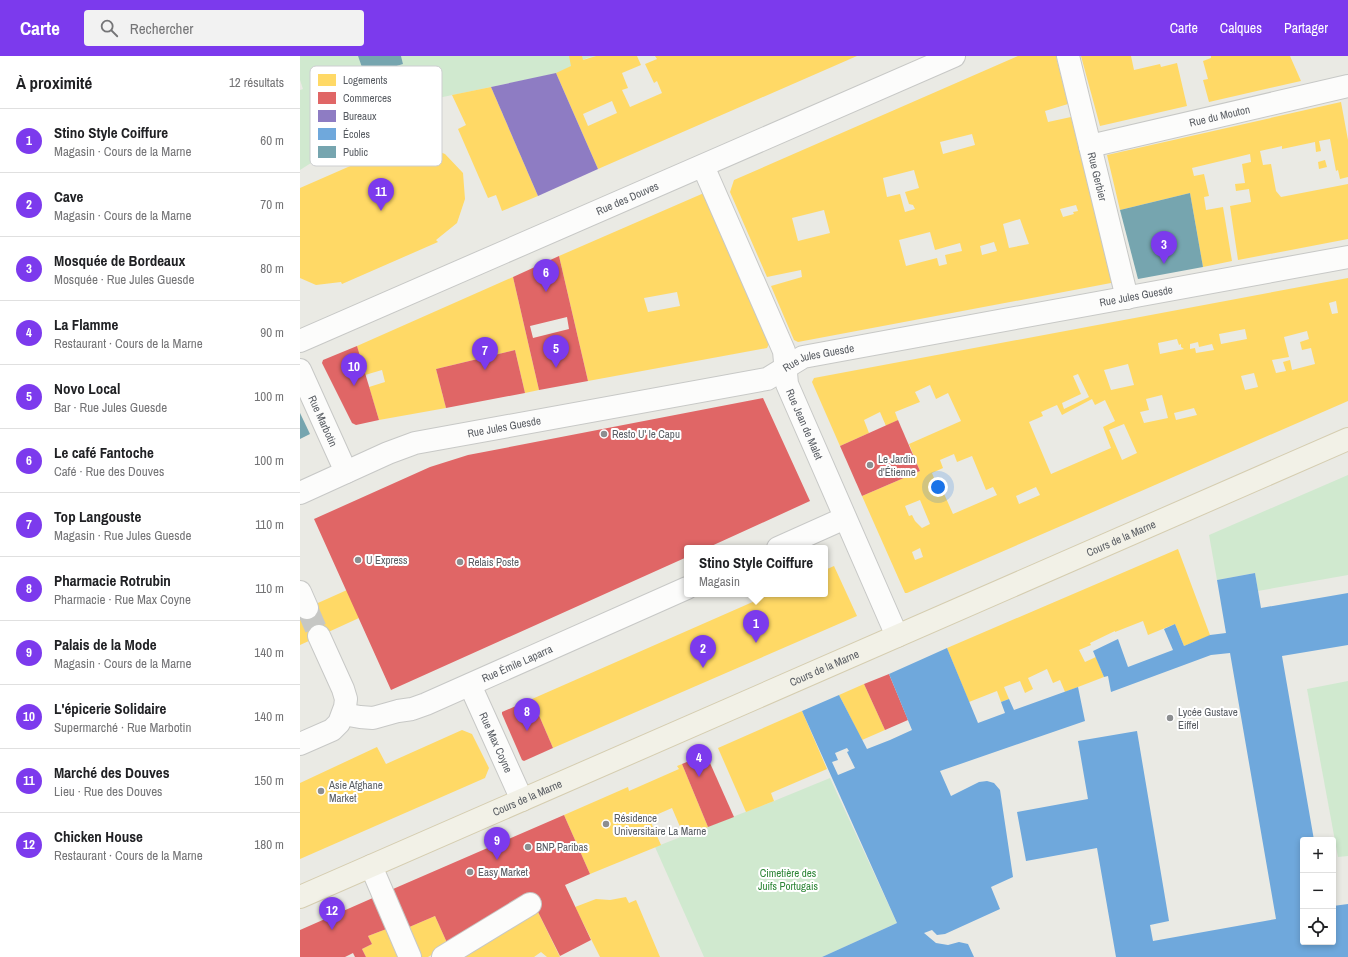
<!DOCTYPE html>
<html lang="fr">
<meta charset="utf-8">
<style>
:root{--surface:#fff;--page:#f2f2f2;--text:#202124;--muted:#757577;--line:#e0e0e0;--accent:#7c3aed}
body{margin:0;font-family:"Archivo Narrow",sans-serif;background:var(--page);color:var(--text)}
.controls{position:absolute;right:12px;bottom:12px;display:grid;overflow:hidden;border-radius:4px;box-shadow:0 2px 6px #0003}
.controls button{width:36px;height:36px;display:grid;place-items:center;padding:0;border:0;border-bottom:1px solid var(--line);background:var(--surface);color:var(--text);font:20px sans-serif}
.you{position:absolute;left:638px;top:431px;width:14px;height:14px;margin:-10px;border:3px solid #fff;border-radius:50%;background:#1a73e8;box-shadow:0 0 0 6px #1a73e833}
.badge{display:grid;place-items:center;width:26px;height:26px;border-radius:50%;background:var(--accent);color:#fff;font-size:13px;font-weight:700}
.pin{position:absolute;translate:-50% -33px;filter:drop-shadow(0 1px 2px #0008)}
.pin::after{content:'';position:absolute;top:21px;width:14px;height:12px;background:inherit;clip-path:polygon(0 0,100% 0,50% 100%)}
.popup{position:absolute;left:384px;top:489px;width:144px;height:52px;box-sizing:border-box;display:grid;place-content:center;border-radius:4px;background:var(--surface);filter:drop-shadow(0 1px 3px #0005);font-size:13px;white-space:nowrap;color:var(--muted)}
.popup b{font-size:15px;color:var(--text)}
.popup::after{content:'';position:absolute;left:50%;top:100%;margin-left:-8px;border:8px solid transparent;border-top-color:var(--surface)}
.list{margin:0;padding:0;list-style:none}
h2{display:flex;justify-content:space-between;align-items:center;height:52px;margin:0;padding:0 16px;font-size:17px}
h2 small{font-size:13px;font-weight:400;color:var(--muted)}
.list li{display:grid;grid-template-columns:26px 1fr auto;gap:12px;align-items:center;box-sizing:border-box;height:64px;padding:0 16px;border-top:1px solid var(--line)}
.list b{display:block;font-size:15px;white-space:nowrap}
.list p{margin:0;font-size:13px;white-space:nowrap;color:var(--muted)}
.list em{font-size:13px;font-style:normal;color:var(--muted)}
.icon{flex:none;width:22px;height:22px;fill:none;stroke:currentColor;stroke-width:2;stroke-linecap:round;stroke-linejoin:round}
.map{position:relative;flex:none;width:1048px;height:901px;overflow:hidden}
header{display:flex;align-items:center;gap:24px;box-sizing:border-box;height:56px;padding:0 20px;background:var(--accent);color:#fff}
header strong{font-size:19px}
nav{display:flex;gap:22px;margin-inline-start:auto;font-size:14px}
.search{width:280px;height:36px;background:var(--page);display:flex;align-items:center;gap:10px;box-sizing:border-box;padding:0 14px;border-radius:4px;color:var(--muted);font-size:15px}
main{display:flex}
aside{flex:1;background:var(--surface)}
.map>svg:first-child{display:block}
.green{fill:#d0e9cf}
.homes{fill:#ffd966;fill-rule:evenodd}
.shops{fill:#e06666;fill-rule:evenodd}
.offices{fill:#8e7cc3}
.schools{fill:#6fa8dc;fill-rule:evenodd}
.public{fill:#76a5af}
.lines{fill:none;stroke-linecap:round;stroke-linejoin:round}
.minor-tunnel{stroke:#c6c7c4;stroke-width:22;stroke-dasharray:22 11;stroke-linecap:butt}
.minor-casing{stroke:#c7c8c6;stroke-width:24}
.major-casing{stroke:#d5cdb0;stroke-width:24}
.minor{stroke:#fcfcfb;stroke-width:22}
.major{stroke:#f2f1e7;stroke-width:22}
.poi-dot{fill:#8c8e90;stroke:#fff;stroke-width:1.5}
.labels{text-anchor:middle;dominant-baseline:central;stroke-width:4;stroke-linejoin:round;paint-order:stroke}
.street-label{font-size:11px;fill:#595d63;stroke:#fff}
.poi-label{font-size:11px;fill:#595d63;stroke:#fff;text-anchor:start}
.park-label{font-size:11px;fill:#2e8637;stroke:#fff}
.key{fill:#fff;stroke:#cdced0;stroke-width:1}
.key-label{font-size:11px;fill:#595d63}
</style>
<header>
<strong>Carte</strong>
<div class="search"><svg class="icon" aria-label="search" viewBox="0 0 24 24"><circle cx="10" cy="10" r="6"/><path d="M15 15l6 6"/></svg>Rechercher</div>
<nav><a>Carte</a><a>Calques</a><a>Partager</a></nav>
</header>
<main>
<aside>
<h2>À proximité<small>12 résultats</small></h2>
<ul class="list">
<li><span class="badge">1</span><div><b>Stino Style Coiffure</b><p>Magasin · Cours de la Marne</p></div><em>60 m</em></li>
<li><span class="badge">2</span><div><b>Cave</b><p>Magasin · Cours de la Marne</p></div><em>70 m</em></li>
<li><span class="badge">3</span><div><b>Mosquée de Bordeaux</b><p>Mosquée · Rue Jules Guesde</p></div><em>80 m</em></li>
<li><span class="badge">4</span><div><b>La Flamme</b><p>Restaurant · Cours de la Marne</p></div><em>90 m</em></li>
<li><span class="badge">5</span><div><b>Novo Local</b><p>Bar · Rue Jules Guesde</p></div><em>100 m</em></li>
<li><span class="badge">6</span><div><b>Le café Fantoche</b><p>Café · Rue des Douves</p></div><em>100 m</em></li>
<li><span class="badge">7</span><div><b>Top Langouste</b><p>Magasin · Rue Jules Guesde</p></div><em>110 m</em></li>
<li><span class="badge">8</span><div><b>Pharmacie Rotrubin</b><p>Pharmacie · Rue Max Coyne</p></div><em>110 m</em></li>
<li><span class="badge">9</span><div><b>Palais de la Mode</b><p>Magasin · Cours de la Marne</p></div><em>140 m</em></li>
<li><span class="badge">10</span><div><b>L'épicerie Solidaire</b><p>Supermarché · Rue Marbotin</p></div><em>140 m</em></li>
<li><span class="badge">11</span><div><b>Marché des Douves</b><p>Lieu · Rue des Douves</p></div><em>150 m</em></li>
<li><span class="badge">12</span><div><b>Chicken House</b><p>Restaurant · Cours de la Marne</p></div><em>180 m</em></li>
</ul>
</aside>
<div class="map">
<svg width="1048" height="901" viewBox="0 0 1048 901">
<rect width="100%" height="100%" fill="#eaeae4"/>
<g class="green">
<path d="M0,0H58L65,20L103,8L101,0H296L287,2L258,17L90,52L80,63L0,114V34L3,33L0,24Z"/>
<path d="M1048,419V519L958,535L955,517L917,524L909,479Z"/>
<path d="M1048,625V800L1038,801L1007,633Z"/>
<path d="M530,722L597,867L522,901H404L355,791L474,745Z"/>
</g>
<g class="homes">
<path d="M269,0H282L283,4L296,0H337L341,9L322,17L328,32L322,34L330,51L362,37L357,25L354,27L345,8L357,3L355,0H557L298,113L256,17L271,10ZM312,45L317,57L288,70L283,58Z"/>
<path d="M718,0H756L768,48L745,55L748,66L771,61L812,225L811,227L498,286L494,284L471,230L502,221L501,214L467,221L430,136L434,124ZM672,78L675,89L643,98L640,86ZM614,114L619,132L605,136L609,148L613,149L615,153L605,156L600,138L587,141L583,122ZM776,149L778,155L773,156L774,158L763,161L760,153ZM524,154L530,177L498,185L492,162ZM720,163L729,188L709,192L703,168ZM630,176L635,194L660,187L662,195L645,199L647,208L639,210L637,202L606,210L599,184ZM694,186L697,195L682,199L680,190Z"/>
<path d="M781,0H831L834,14L860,8L861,11L877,7L887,50L800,70Z"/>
<path d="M911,0H990L1001,25L909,46L903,24L908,23L903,5L911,2Z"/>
<path d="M191,31L238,140L202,155L196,139L188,142L158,73L166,69L152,39Z"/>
<path d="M1041,46L1048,84V121L1040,123L1038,114L1036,115L1030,83L1019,85L1021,95L1016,96L1015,86L982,93V90L960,95L963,109L971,108L976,135L981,141L1048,128V183L938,204L930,150L951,146L949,133L936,135L935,128L945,127L942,108L951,106L950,98L892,112L894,120L904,118L909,140L904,141L906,154L923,151L932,205L903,211L890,137L820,154L807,99Z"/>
<path d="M123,89L145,98L163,117L165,143L157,167L136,184L138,186L42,228L41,226L16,229L0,222V132L96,90L97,92Z"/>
<path d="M1025,104L1027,111L1019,113L1018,106Z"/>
<path d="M404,137L469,288L467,292L288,325L259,200ZM377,236L380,250L348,256L344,242Z"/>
<path d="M213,221L239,334L225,337L215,294L136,313L146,352L79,364L69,331L85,326L82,314L65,319L57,290Z"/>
<path d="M1048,222V345L607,537H605L562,440L620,415L609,388L661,365L648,337L636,343L630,329L615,336L620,346L595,356L598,364L586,370L580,356L564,364L569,377L540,390L512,326L514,322ZM1036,245L1038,257L1032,258L1029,247ZM945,273L947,283L921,288L919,278ZM1007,275L1009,283L1000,286L1002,294L1011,292L1015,308L992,314L990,304L983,306L986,315L976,317L972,304L989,301L984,281ZM877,283L879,289L881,288V291L884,293L860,298L858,287ZM898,286L899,291L912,288L914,294L896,297L895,292L890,293V288ZM828,308L834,329L811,334L804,314ZM954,317L958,331L945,334L941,320ZM778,318L789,341L764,353L762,347L781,338L773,320ZM862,339L868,362L844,367L840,356L849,354L846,343ZM792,343L795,349L805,344L815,365L803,371L811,392L751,418L729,366L743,360L741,356L757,349L762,359ZM894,352L897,359L876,364L874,357ZM824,368L837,397L822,404L809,374ZM654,398L657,406L672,400L686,434L693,431L697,439L653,458L641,431L638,432L632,417L643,412L640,404ZM736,431L740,439L719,448L716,440ZM620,444L630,468L622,472L615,465L612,459L609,460L605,450ZM620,492L623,501L615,504L612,496Z"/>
<path d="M878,493L910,579L909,580L884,590L875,568L848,579L843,565L815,576V575L790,587L791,589L779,594L785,606L796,601L804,621L765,636L760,624L753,627L747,613L728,622L733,633L725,637L720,625L704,631L709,643L701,646L697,635L669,646L647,592Z"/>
<path d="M534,510L557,560L253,692L232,643L471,538H525V514Z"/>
<path d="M47,534L59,562L0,589V555Z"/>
<path d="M564,628L585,674L562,684L539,639Z"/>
<path d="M502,655L527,713L471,737L474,745L446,756L418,692Z"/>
<path d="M162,674L172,678L189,712L185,722L0,803V727L77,691L86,708Z"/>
<path d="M382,708L408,771L384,780L372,752L349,762L361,789L290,818L264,759L328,731L329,735L379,713L377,710Z"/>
<path d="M326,841L329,847L336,844L360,901H300L275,851L296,843L310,844Z"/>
<path d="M236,852L260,901H247L241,896L234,901H158Z"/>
<path d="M135,860L148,889L128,901H120L107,872Z"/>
<path d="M89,872L102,901H66L62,893L72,888L68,880Z"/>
</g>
<g class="shops">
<path d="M259,200L288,325L239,334L213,221ZM267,261L269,273L233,282L230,270Z"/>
<path d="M57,290L79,364L56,369L52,367L22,307L23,304Z"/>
<path d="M215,294L225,337L146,352L136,313Z"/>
<path d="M463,342L510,445L407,492H387V501L91,634L14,463L130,411L168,399Z"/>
<path d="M598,364L620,415L562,440L540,390Z"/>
<path d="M589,618L608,664L585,674L564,628Z"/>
<path d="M232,643L253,692L224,705L222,704L202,658V656Z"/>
<path d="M406,698L434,761L408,771L382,708Z"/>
<path d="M264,759L290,818L265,829L291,884L260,900L236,852L148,889L135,860L107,872L91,835L93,833Z"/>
<path d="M75,841L89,872L68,880L72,888L62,893L66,901H55L53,897L45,901H0V874Z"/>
</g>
<path class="offices" d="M256,17L298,113L238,140L191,31Z"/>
<g class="schools">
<path d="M955,517L961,552L1048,537V589L982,600L1014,784H1003V886H1033V850L1048,848V901H816L797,792L726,805L717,756L788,743L778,685L837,675L869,865L850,869L853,885L976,863L930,597L911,599L811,636L808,620L804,621L793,595L818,583L828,611L873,594L864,573L875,568L884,590L910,579L926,577L917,524Z"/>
<path d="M647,592L678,667L705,657L701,646L709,643L714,654L778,631L785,665L640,715L651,740L679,726L687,725L694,727L700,734L713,821L691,831L700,853L645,878L637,879L632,874L624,877L636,887L648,889L659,886L668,888L674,901H522L597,867L502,655L539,639L567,693L590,684L612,674L589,618ZM547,692L549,695L547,696L555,712L538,719L532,706L538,704L535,697Z"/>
</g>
<g class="public">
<path d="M58,0H101L103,8L65,20Z"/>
<path d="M890,137L903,211L838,223L820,154Z"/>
<path d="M0,357L10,378L0,383Z"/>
</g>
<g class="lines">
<path class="minor-tunnel" d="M7,552L19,580"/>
<defs>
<g id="minor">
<path id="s1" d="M768,0L827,242"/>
<path id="s2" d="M790,90L1048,30"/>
<path id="s3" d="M403,110L484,295L487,328L597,580"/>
<path id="s4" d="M0,285L654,0"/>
<path id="s5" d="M0,314L46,416"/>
<path id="s6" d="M0,437L88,397L115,387L467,323L503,301L1048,201"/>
<path d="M478,492L545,462"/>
<path d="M0,536L7,552"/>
<path id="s7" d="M170,629L222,744"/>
<path id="s8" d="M43,658L60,661L73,662L98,655L112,653L126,648L387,532"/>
<path d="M0,688L32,674L39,667L45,651L46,643L43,633L19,580"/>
<path d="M71,810L110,901"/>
<path d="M143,901L230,848"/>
</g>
<g id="major">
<path id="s9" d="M0,841L1048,383"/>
</g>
</defs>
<use href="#minor" class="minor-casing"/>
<use href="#major" class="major-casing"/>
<use href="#minor" class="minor"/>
<use href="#major" class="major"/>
</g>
<g class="poi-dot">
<circle cx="304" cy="378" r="4"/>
<circle cx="570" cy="409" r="4"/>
<circle cx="58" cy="504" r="4"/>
<circle cx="160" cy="506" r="4"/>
<circle cx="870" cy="662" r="4"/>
<circle cx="21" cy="735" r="4"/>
<circle cx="306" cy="768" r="4"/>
<circle cx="228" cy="791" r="4"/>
<circle cx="170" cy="816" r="4"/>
</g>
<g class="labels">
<g class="street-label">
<text stroke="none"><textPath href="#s2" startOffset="133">Rue du Mouton</textPath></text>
<text stroke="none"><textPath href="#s1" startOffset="124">Rue Gerbier</textPath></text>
<text stroke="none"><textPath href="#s4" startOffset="357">Rue des Douves</textPath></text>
<text stroke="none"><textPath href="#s6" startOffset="864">Rue Jules Guesde</textPath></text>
<text stroke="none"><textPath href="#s6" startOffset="540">Rue Jules Guesde</textPath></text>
<text stroke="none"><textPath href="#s5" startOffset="56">Rue Marbotin</textPath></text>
<text stroke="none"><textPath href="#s3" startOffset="279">Rue Jean de Malet</textPath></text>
<text stroke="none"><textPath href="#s6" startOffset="216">Rue Jules Guesde</textPath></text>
<text stroke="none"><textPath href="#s9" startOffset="896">Cours de la Marne</textPath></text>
<text stroke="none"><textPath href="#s8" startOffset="185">Rue Émile Laparra</textPath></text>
<text stroke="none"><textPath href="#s9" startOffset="572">Cours de la Marne</textPath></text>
<text stroke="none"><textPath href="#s7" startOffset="63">Rue Max Coyne</textPath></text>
<text stroke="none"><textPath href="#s9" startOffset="248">Cours de la Marne</textPath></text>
</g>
<g class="poi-label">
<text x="312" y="378">Resto U' le Capu</text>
<text x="578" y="403">Le Jardin<tspan x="578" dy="13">d'Étienne</tspan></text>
<text x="66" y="504">U Express</text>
<text x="168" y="506">Relais Poste</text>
<text x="878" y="656">Lycée Gustave<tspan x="878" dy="13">Eiffel</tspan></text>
<text x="29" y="729">Asie Afghane<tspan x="29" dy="13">Market</tspan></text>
<text x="314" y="762">Résidence<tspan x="314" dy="13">Universitaire La Marne</tspan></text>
<text x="236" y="791">BNP Paribas</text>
<text x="178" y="816">Easy Market</text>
</g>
<g class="park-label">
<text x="488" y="817">Cimetière des<tspan x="488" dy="13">Juifs Portugais</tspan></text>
</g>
</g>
<rect x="10" y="10" width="132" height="100" rx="6" class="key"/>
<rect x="18" y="18" width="18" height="12" fill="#ffd966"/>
<rect x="18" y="36" width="18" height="12" fill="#e06666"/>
<rect x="18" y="54" width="18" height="12" fill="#8e7cc3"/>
<rect x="18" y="72" width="18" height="12" fill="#6fa8dc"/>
<rect x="18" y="90" width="18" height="12" fill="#76a5af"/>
<g class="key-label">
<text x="43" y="28">Logements</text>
<text x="43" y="46">Commerces</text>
<text x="43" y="64">Bureaux</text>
<text x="43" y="82">Écoles</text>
<text x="43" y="100">Public</text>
</g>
</svg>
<div class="controls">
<button>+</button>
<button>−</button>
<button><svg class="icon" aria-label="locate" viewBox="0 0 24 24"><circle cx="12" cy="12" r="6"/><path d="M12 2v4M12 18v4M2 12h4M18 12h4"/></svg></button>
</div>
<div class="you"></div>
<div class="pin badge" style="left:456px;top:587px">1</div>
<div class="popup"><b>Stino Style Coiffure</b>Magasin</div>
<div class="pin badge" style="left:403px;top:612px">2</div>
<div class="pin badge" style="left:864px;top:208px">3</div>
<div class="pin badge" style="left:399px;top:721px">4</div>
<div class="pin badge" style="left:256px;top:312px">5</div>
<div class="pin badge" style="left:246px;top:236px">6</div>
<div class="pin badge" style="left:185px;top:314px">7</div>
<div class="pin badge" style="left:227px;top:675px">8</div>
<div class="pin badge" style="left:197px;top:804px">9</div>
<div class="pin badge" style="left:54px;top:330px">10</div>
<div class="pin badge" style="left:81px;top:155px">11</div>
<div class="pin badge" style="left:32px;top:874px">12</div>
</div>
</main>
